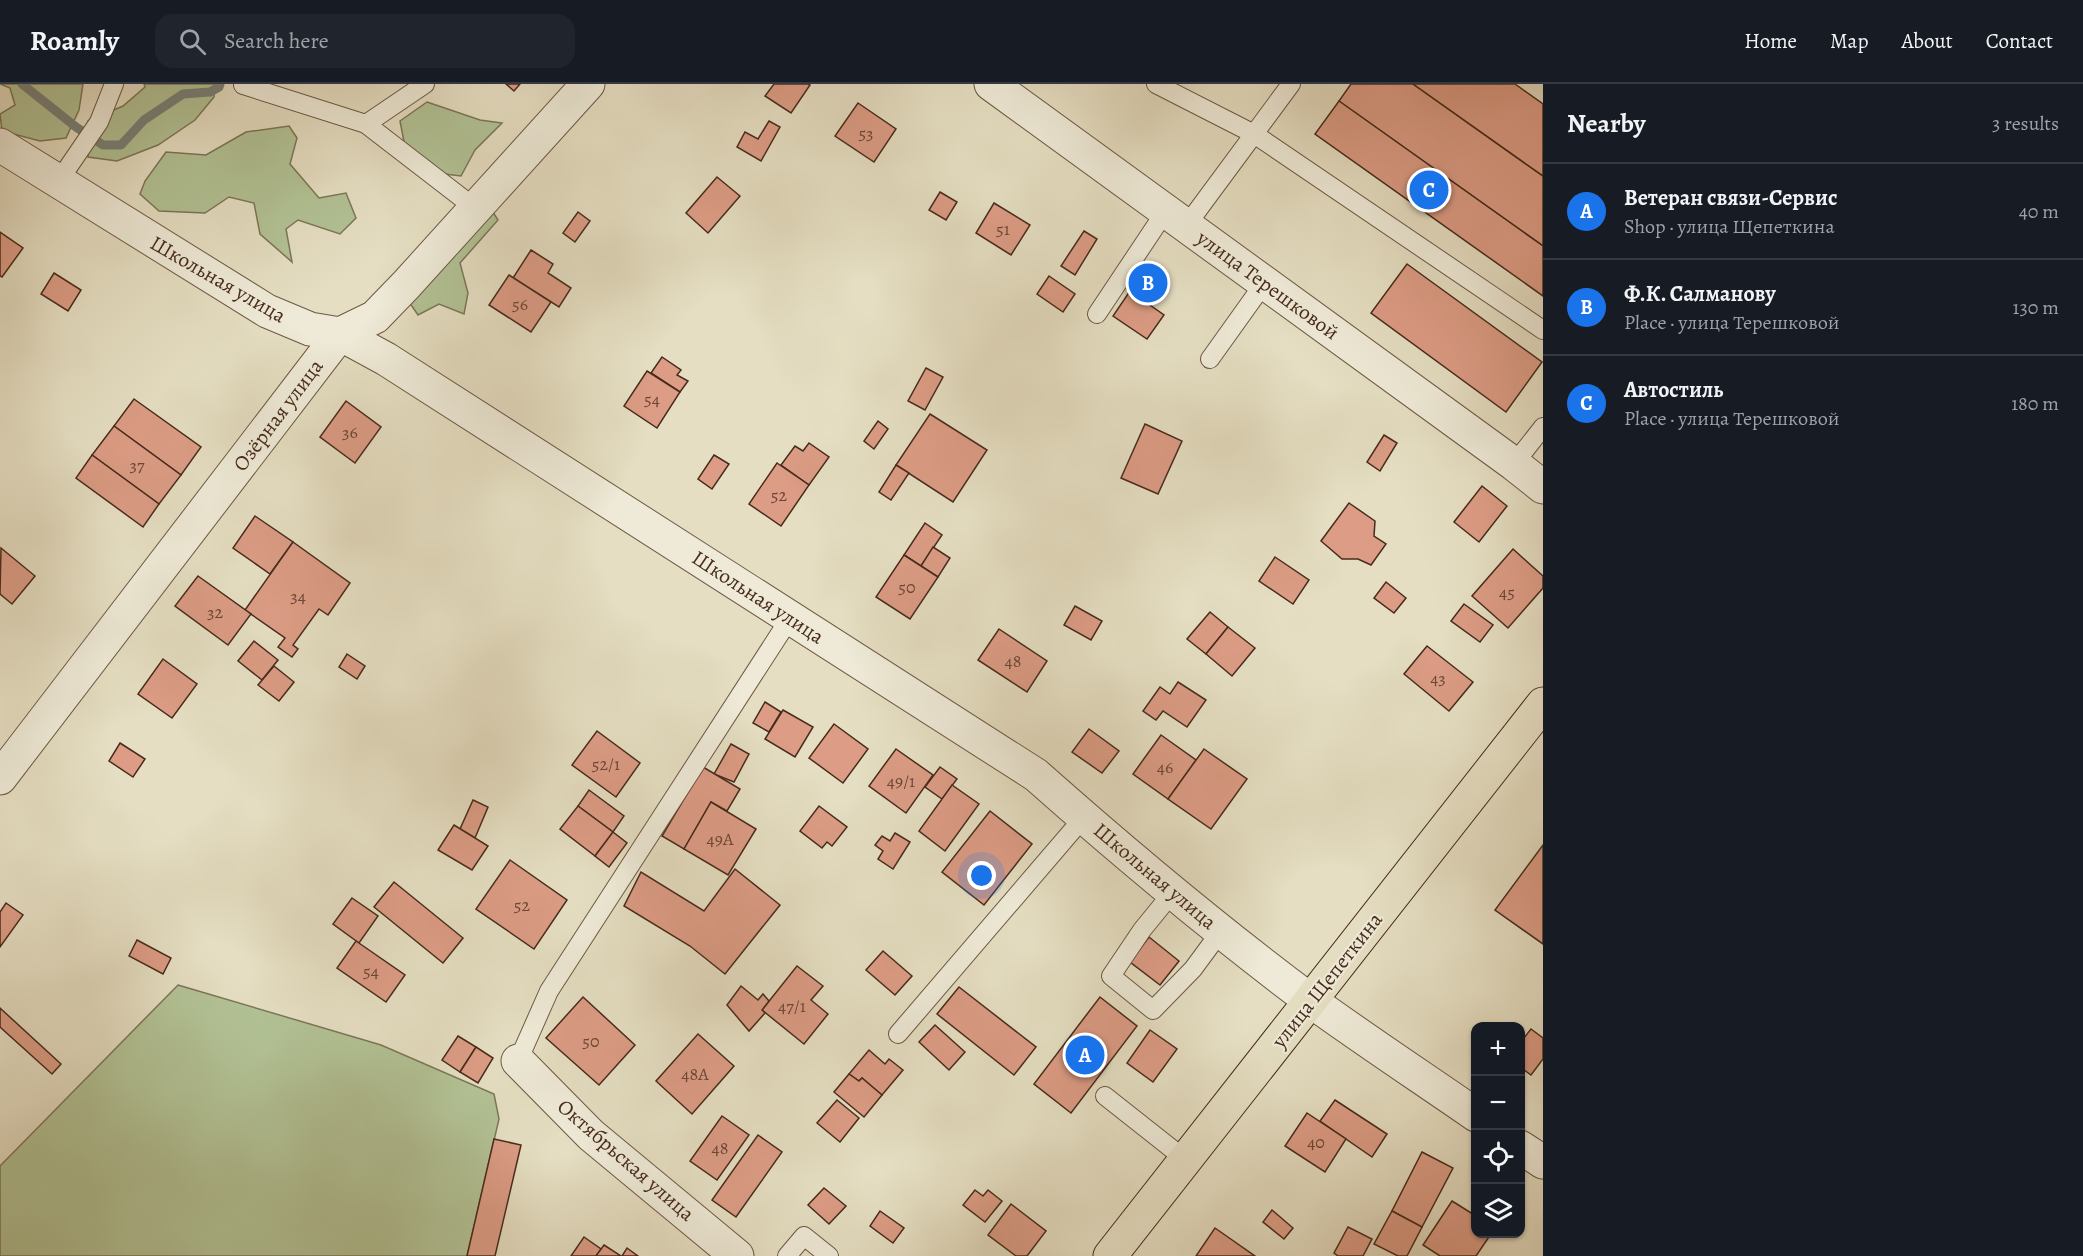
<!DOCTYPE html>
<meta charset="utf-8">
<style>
:root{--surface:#171b24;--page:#20242c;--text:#f1f3f6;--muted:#9ea1a6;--line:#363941;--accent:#1a73e8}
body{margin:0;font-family:Alegreya,serif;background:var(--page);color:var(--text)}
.controls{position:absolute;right:18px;bottom:18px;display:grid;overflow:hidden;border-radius:12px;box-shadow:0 2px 4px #0004}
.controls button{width:54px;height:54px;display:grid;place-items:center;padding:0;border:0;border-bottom:2px solid var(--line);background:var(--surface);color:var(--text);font:30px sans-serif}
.you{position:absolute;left:982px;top:792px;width:21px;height:21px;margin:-15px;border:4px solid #fff;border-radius:50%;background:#1a73e8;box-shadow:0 0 0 9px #1a73e833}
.badge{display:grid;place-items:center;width:39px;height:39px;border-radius:50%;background:var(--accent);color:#fff;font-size:20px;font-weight:700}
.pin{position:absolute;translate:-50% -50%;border:3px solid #fff;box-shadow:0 2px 6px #0006}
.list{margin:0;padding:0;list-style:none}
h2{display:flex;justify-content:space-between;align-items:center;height:78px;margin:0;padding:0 24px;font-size:26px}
h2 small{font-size:20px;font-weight:400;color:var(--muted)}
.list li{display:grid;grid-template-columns:39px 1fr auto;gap:18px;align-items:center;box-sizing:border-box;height:96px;padding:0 24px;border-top:2px solid var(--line)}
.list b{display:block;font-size:22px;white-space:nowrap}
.list p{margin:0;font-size:20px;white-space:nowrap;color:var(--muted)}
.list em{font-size:20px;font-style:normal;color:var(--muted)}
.icon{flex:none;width:33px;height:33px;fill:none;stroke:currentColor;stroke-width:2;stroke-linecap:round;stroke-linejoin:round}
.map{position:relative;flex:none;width:1543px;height:1172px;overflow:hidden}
header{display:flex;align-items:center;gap:36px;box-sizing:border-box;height:84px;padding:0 30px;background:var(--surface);border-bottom:2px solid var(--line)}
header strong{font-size:28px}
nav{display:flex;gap:33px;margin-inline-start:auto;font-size:21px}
.search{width:420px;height:54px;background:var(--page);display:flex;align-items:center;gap:15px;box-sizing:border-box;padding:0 21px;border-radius:18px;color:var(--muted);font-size:22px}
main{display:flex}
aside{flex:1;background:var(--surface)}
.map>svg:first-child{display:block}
.green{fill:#b2c295;stroke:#7c7658;stroke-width:1.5}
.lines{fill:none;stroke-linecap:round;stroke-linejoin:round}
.stream{stroke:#78817a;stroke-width:9}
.building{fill:#dc9c85;stroke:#472b1b;stroke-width:1.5}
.service-casing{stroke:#6e5845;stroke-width:20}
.minor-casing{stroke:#6e5845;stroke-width:35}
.primary-casing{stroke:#472b1b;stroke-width:35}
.service{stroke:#eeead7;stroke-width:18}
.minor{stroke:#eeead7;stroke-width:33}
.primary{stroke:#e5dec2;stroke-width:33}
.labels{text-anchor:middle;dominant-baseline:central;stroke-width:4.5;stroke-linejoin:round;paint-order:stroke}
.number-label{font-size:18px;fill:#6c4736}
.street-label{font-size:21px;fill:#472b1b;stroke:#eeead7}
</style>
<header>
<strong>Roamly</strong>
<div class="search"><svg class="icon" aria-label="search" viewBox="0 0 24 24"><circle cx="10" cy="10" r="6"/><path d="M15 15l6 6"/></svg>Search here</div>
<nav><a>Home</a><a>Map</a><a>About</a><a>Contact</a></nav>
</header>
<main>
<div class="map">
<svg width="1543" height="1172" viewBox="0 0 1543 1172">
<rect width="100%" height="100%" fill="#e5dec2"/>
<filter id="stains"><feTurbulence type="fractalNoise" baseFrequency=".00333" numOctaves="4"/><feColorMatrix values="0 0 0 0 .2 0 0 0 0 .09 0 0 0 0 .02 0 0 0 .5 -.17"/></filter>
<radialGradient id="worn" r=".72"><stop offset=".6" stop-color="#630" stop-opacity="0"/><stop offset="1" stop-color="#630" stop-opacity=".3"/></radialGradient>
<g class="green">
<path d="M0,0H83L79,26L66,54L40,57L2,47L0,30L15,21L10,4Z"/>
<path d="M144,0H215L214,13L195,36L158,61L117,77L88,73V37L123,22L145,3Z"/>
<path d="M427,18L480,36L502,39L475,66L461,92L436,89L405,63L400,37Z"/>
<path d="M289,42L297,54L290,80L319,114L346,109L356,134L340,150L298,136L286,145L292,178L260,150L254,119L229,113L205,129L159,127L140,110L145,97L166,68L206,71L246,48Z"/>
<path d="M489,122L498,136L460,179L468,209L464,230L439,220L418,231L403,209Z"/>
<path d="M178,901L381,961L494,1010L499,1035L467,1172H0V1082Z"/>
</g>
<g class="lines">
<path class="stream" d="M22,0L76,43L103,61H121L144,36L183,10L210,8L219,3L220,0"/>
</g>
<g class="building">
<path d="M506,0H520L514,7Z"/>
<path d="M774,0H808L810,1L791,29L765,12Z"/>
<path d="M1351,0H1413L1543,92V162L1339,17Z"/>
<path d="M1413,0H1515L1543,20V92Z"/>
<path d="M1339,17L1543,162V212L1315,50Z"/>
<path d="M858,19L896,45L874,78L835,52Z"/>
<path d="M769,37L780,43L761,77L737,63L745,48L758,55Z"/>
<path d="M717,93L740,112L708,149L686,129Z"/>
<path d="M940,108L957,118L946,136L929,126Z"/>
<path d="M994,119L1030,141L1011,171L976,149Z"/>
<path d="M578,128L590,137L575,158L563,149Z"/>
<path d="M1084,147L1097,155L1075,191L1061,182Z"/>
<path d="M0,148L23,164L2,193L0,192Z"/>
<path d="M531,166L553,180L548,189L571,204L559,223L513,194Z"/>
<path d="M1407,180L1542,278L1506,328L1371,229Z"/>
<path d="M54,189L81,206L68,227L41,210Z"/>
<path d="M509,191L551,218L531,248L489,221Z"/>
<path d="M1049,192L1075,210L1063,228L1037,210Z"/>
<path d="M1130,207L1164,231L1147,255L1113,232Z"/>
<path d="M662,273L681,286L677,291L688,297L680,308L651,289Z"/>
<path d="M926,284L943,293L925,326L908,317Z"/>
<path d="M647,287L680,308L657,344L624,322Z"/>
<path d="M134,315L201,363L181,391L114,342Z"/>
<path d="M346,317L381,343L355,379L320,353Z"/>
<path d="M930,330L987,366L953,418L896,381Z"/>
<path d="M878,337L888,345L874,365L864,357Z"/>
<path d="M1145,340L1182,357L1158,410L1121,394Z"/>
<path d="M114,342L181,391L159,420L92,371Z"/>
<path d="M1384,351L1397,359L1380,387L1367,378Z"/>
<path d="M809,359L829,373L809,401L781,381L795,362L803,367Z"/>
<path d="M92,371L159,420L143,443L76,394Z"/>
<path d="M714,371L729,380L712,405L698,395Z"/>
<path d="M777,379L809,401L781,442L749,420Z"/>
<path d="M896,381L909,389L891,416L879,408Z"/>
<path d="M1482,402L1507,422L1479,458L1454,438Z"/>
<path d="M1349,419L1375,437L1374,452L1386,460L1371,481L1358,475H1342L1321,457Z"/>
<path d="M255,432L293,458L270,490L233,464Z"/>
<path d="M925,439L942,451L921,482L904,471Z"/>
<path d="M293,458L350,499L328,531L319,525L293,561L298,565L292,573L278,563L285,554L245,526Z"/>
<path d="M933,463L950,474L938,493L921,482Z"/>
<path d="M1,464L35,492L12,520L0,510Z"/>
<path d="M1513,465L1543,492V504L1508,544L1472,512Z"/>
<path d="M904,471L938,493L910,535L876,513Z"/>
<path d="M1275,473L1309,496L1293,520L1259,497Z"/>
<path d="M198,492L251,530L228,561L175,522Z"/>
<path d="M1386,498L1406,514L1394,529L1374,514Z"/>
<path d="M1464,520L1493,541L1480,558L1451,537Z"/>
<path d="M1075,522L1102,537L1091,556L1064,541Z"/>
<path d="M1210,528L1228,543L1206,570L1187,555Z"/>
<path d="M1228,543L1255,564L1232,592L1206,570Z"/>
<path d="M999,545L1047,577L1027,608L978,576Z"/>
<path d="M254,557L278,576L262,596L238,577Z"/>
<path d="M1427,562L1473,598L1449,627L1404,590Z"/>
<path d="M347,570L365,582L357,595L339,583Z"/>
<path d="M163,575L197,600L172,634L138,610Z"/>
<path d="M274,582L294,598L279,617L258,601Z"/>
<path d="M1178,598L1206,616L1187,643L1163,627L1156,636L1143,627L1160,603L1170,610Z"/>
<path d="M765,618L781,628L769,648L753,639Z"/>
<path d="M783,626L813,643L795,673L765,655Z"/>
<path d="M834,640L868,665L843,699L809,674Z"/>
<path d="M1089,645L1119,667L1102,689L1072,668Z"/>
<path d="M597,647L640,679L616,713L572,681Z"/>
<path d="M1161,651L1196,676L1168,715L1133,690Z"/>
<path d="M120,659L145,675L133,693L109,677Z"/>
<path d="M731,660L749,670L734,698L714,690Z"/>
<path d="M896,665L933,691L906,729L869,702Z"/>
<path d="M1204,665L1247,695L1211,745L1168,715Z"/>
<path d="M703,683L740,705L727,727L711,718L684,765L662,752Z"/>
<path d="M940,683L957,695L942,715L925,703Z"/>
<path d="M952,701L979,720L945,767L919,747Z"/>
<path d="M589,706L624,732L613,748L578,722Z"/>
<path d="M473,716L488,723L475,754L460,745Z"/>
<path d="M711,718L756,745L728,791L684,765Z"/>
<path d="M578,722L613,748L595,772L560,745Z"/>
<path d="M819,722L847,743L832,762L827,758L822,764L800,747Z"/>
<path d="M990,727L1032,760L984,821L942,788Z"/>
<path d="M454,741L488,762L472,786L438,766Z"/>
<path d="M613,748L627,759L609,783L595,772Z"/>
<path d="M895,749L910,758L893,785L878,775L883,767L875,761L882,752L890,757Z"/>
<path d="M1543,761V860L1495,826Z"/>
<path d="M510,776L567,816L534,865L476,825Z"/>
<path d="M735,785L780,821L725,890L690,862L624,822L641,788L704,827Z"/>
<path d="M394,798L463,854L443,879L374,823Z"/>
<path d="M352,814L378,832L359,859L333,840Z"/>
<path d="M6,819L23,831L0,863V828Z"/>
<path d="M1149,853L1179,877L1160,901L1130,878Z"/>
<path d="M137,856L171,874L163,890L129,872Z"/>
<path d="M356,857L405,891L386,918L337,884Z"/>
<path d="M883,867L912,892L895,911L866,886Z"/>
<path d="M797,882L823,902L811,916L828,930L804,960L762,926Z"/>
<path d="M741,902L758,916L763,910L769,917L762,926L765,929L749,947L727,921Z"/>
<path d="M959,903L1036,963L1014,991L937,930Z"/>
<path d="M583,913L635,961L599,1001L546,954Z"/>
<path d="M1100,913L1137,942L1071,1029L1034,1000Z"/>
<path d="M0,924L61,980L52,990L0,943Z"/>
<path d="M935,941L965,968L949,986L919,958Z"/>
<path d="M1531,945L1543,954V975L1531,991L1520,983V959Z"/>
<path d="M1150,946L1177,965L1153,998L1127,979Z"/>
<path d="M698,950L734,982L692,1030L656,997Z"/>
<path d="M458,952L476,963L460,988L442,976Z"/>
<path d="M476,963L493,974L478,999L460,988Z"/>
<path d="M869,966L885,980L889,975L903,986L882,1011L862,994L859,997L849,990Z"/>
<path d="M849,990L859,997L862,994L882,1011L864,1033L834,1008Z"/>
<path d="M837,1016L859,1034L840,1058L817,1039Z"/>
<path d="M1335,1016L1387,1050L1372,1073L1320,1037Z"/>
<path d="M1307,1029L1346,1055L1325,1088L1285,1062Z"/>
<path d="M722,1032L749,1051L717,1096L690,1077Z"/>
<path d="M758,1051L782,1068L736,1133L712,1116Z"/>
<path d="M494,1055L521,1061L495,1172H467Z"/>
<path d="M1422,1068L1453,1084L1422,1143L1392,1127Z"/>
<path d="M824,1104L846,1122L829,1140L808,1121Z"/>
<path d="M975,1106L983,1112L988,1106L1002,1117L985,1138L963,1121Z"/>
<path d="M1452,1117L1476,1132V1150H1491L1476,1172H1440L1423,1161Z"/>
<path d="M1011,1120L1046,1147L1027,1172H1016L988,1151Z"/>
<path d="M1272,1126L1293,1144L1284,1155L1263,1138Z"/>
<path d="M880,1127L904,1144L893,1159L870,1142Z"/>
<path d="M1392,1127L1422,1143L1407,1172H1398L1374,1160Z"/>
<path d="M1348,1143L1372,1155L1363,1172H1338L1334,1169Z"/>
<path d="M1215,1144L1255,1172H1196Z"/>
<path d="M584,1153L601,1165L596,1172H571Z"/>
<path d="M604,1161L621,1172H596Z"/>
<path d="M627,1164L638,1172H622Z"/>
</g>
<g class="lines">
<defs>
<g id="service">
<path d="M1156,0L1254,50L1543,246"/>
<path d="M243,1L366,40L475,124"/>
<path d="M366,40L425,0"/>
<path d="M58,98L99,38L114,0"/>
<path d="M1186,142L1291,0"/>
<path d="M1097,230L1165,128"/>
<path d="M1210,275L1265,198"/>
<path d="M1514,380L1543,343"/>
<path d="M1173,808L1142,846L1111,892L1153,926L1193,885L1221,847"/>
<path d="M898,950L1084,733"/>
<path d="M518,977L549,907L790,534"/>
<path d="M1105,1012L1186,1076"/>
<path d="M787,1172L804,1152L829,1172"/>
</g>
<g id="minor">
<path d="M991,0L1514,380L1543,403"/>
<path d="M0,61L267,227L310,245L340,250L386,275L1036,691C1125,770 1216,846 1311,917C1365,956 1421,993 1476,1031"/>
<path d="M0,694L340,250L375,233L406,201L588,0"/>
<path d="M518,977L591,1051L737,1172"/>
<path d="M1520,1063L1543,1078"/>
</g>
<path id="primary" d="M1110,1172L1543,620"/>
</defs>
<use href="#service" class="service-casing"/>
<use href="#minor" class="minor-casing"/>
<use href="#primary" class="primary-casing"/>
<use href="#service" class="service"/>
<use href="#minor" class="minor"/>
<use href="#primary" class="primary"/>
</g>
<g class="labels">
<g class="number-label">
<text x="866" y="49">53</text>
<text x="1003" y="145">51</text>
<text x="520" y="220">56</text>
<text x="652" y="315">54</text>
<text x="350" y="348">36</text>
<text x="137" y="381">37</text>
<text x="779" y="411">52</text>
<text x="907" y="503">50</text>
<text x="1507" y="508">45</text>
<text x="298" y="512">34</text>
<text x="215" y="528">32</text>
<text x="1013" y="577">48</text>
<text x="1438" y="594">43</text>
<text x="606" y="680">52/1</text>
<text x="1165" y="683">46</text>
<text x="901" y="697">49/1</text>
<text x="720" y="755">49А</text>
<text x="522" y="821">52</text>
<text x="371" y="887">54</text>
<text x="792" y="922">47/1</text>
<text x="591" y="957">50</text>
<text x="695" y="990">48А</text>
<text x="1316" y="1058">40</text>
<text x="720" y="1064">48</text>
</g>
<g class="street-label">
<text transform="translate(218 195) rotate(30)">Школьная улица</text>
<text transform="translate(1268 201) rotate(36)">улица Терешковой</text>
<text transform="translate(278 331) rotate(-53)">Озёрная улица</text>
<text transform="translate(758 513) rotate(33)">Школьная улица</text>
<text transform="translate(1155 792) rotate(40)">Школьная улица</text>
<text transform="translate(1327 896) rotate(-52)">улица Щепеткина</text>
<text transform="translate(626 1076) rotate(41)">Октябрьская улица</text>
</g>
</g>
<rect width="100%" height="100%" filter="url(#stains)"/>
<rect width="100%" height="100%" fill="url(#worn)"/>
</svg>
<div class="controls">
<button>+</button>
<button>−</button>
<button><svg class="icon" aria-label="locate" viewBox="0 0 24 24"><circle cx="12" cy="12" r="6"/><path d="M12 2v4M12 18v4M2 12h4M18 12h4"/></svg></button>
<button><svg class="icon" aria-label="layers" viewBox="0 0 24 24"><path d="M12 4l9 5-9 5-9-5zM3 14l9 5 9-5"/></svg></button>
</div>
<div class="you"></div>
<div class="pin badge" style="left:1085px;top:971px">A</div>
<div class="pin badge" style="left:1148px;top:199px">B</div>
<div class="pin badge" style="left:1429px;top:106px">C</div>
</div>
<aside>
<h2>Nearby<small>3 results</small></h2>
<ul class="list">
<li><span class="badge">A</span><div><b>Ветеран связи-Сервис</b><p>Shop · улица Щепеткина</p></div><em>40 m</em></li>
<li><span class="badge">B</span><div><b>Ф.К. Салманову</b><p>Place · улица Терешковой</p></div><em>130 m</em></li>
<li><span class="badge">C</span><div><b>Автостиль</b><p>Place · улица Терешковой</p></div><em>180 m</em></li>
</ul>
</aside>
</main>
